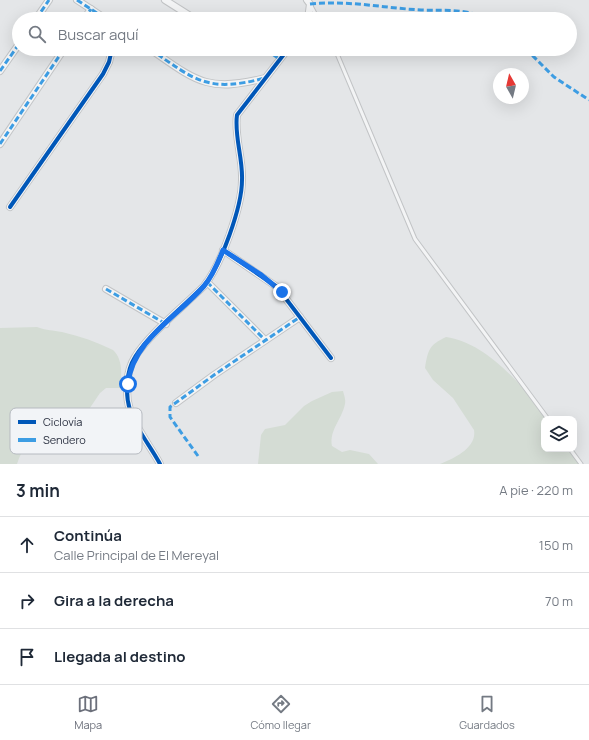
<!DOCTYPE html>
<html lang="es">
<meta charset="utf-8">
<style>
:root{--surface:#fff;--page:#f2f2f3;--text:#1f2937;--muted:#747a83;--line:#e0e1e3;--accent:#6c707b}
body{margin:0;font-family:Manrope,sans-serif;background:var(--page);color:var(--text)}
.controls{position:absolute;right:12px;bottom:12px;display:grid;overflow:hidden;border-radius:8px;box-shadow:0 4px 16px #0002}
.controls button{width:36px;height:36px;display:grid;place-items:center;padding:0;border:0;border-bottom:1px solid var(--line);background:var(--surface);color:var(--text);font:20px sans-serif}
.compass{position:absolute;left:493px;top:68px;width:36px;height:36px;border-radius:50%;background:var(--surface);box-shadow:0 4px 16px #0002;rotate:352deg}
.stop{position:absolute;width:12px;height:12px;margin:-9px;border:3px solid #1a73e8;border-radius:50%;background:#fff}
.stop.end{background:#1a73e8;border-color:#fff;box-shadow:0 1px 4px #0008}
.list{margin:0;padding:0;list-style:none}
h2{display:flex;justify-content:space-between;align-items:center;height:52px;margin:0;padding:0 16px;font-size:17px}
h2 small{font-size:13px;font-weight:400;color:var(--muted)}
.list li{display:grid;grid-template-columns:26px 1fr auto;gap:12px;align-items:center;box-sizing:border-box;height:56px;padding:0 16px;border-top:1px solid var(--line)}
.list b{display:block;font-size:15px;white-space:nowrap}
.list p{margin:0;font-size:13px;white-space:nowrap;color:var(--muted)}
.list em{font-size:13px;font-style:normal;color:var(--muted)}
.icon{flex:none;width:22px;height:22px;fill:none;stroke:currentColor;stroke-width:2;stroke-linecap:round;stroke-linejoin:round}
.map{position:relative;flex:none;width:589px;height:464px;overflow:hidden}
.search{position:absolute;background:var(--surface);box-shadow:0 4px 16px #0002;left:12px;right:12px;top:12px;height:44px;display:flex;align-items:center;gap:10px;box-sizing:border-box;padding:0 14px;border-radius:22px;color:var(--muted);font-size:15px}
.sheet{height:220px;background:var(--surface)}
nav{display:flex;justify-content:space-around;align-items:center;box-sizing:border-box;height:56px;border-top:1px solid var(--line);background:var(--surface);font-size:11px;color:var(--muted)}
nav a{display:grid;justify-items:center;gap:2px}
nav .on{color:var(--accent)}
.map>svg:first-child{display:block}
.green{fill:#d4dcd4}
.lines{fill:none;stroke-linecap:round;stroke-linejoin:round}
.lane-casing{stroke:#c2c4c6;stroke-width:5}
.street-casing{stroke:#c2c4c6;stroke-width:8}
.lane{stroke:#f3f4f5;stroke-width:3}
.street{stroke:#f3f4f5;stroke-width:6}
.quiet{stroke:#3d9de3;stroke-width:3;stroke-dasharray:6 3;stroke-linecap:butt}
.cycleway-casing{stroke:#f2f4f7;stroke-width:6}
.cycleway{stroke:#0057b8;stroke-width:4}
.route{stroke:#1a73e8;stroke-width:5}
.key{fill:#f2f4f7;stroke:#b6bac0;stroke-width:1}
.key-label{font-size:11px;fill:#2b3141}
</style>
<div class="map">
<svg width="589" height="464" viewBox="0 0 589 464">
<rect width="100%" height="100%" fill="#e4e6e8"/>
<g class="green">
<path d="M37,327C48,331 52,330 62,332C80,336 97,342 113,350C123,359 122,376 120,388H106L100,393L77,427C47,428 27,433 17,464H0V328Z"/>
<path d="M446,337C486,342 525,388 548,419H544V449H570L581,464H440C454,458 477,448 474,430L453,398L433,380L425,368C428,350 429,345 446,337Z"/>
<path d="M343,391C344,395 346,400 345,404C342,419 329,430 332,446L342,452L350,450L369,454L378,464H258L261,435L265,429L285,425L304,406L312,401L332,392Z"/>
</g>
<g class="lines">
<defs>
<g id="lane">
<path d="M311,6L318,19"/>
<path d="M335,49L415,239L548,419"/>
<path d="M570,449L581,464"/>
</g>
<g id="street">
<path d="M77,0L106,19"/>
<path d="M165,0L195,19"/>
<path d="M307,0L310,4L308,19"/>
<path d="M36,19L49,0"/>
<path d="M84,19L91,9"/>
<path d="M150,49C196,81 208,93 265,78"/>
<path d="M0,71L19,44"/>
<path d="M0,144L64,49"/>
<path d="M10,207L103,74L109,62L112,49"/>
<path d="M223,250L277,287L331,358"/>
<path d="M207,282L265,340"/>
<path d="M106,289L166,324"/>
<path d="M176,403L214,375L300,317"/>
<path d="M160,464C151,447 136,429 130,410C125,394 126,371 135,357C149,334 184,306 204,286C221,265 242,207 242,180C243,158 234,136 237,115L288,49"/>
</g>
</defs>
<use href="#lane" class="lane-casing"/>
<use href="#street" class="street-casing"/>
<use href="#lane" class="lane"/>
<use href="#street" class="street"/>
<g class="quiet">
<path d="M77,0L106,19"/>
<path d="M310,4C347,0 384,8 421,10C445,11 465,8 487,19"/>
<path d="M36,19L49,0"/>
<path d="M84,19L91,9"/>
<path d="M150,49C196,81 208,93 265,78"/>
<path d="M266,49L279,59"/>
<path d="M526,49L554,77L589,100"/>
<path d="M0,71L19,44"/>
<path d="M0,144L64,49"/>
<path d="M207,282L265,340"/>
<path d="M106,289L166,324"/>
<path d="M198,456L170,417V407L214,375L300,317"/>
</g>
<defs>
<g id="cycleway">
<path d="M10,207L103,74L109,62L112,49"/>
<path d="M223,250L277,287L331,358"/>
<path d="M160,464C151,447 136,429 130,410C125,394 126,371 135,357C149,334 184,306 204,286C221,265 242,207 242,180C243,158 234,136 237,115L288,49"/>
</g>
</defs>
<use href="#cycleway" class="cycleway-casing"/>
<use href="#cycleway" class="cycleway"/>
</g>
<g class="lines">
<path class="route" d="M128,384C132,341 178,316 204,286C213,276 218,262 223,250L260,274L282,292"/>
</g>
<rect x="10" y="408" width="132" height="46" rx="6" class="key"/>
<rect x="18" y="420" width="18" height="4" fill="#0057b8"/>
<rect x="18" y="438" width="18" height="4" fill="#3d9de3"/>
<g class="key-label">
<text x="43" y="426">Ciclovía</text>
<text x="43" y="444">Sendero</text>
</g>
</svg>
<div class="controls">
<button><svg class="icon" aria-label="layers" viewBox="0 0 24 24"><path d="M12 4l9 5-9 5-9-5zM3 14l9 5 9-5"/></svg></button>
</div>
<svg class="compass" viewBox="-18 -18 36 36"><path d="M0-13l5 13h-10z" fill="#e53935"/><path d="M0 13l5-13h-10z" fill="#747a83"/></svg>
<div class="stop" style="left:128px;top:384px"></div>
<div class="stop end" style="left:282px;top:292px"></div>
<div class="search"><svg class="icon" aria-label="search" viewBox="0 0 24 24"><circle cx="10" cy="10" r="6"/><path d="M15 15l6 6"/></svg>Buscar aquí</div>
</div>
<section class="sheet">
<h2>3 min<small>A pie · 220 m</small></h2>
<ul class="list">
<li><svg class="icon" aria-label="ahead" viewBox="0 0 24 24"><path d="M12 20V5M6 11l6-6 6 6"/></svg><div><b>Continúa</b><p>Calle Principal de El Mereyal</p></div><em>150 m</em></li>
<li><svg class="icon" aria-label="right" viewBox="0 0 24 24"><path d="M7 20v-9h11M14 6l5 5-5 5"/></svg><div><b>Gira a la derecha</b></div><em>70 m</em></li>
<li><svg class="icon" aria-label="arrive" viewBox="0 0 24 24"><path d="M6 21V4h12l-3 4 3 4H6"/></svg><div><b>Llegada al destino</b></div></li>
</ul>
</section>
<nav>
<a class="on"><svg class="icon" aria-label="map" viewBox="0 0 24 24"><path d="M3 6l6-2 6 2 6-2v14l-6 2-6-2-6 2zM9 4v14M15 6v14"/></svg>Mapa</a>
<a><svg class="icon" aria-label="directions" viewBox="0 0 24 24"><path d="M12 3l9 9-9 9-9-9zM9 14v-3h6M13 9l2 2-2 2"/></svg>Cómo llegar</a>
<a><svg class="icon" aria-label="saved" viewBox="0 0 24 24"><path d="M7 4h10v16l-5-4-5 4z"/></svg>Guardados</a>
</nav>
